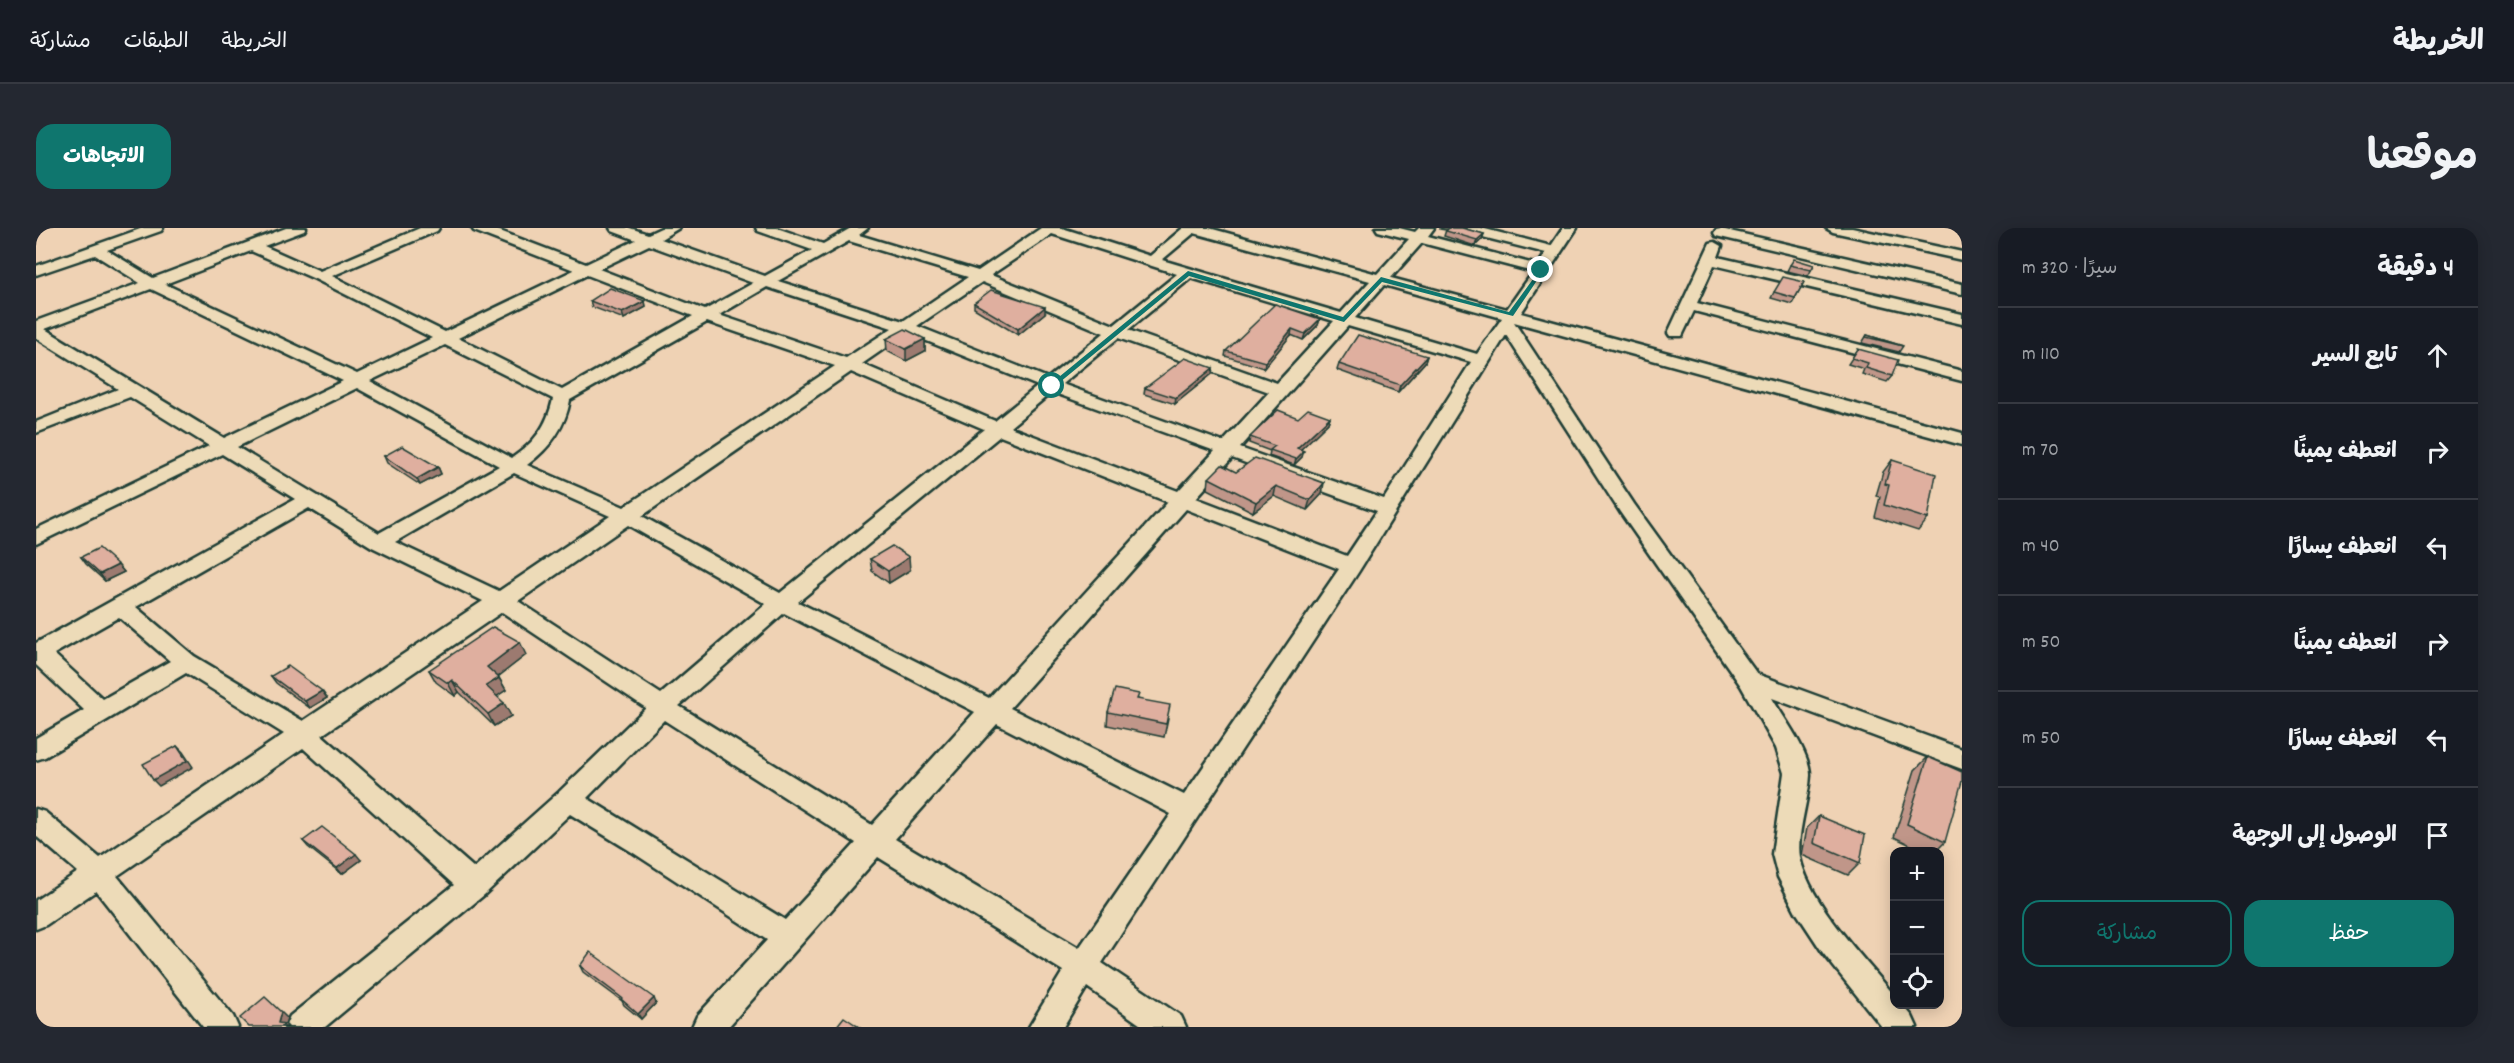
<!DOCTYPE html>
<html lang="ar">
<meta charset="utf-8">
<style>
:root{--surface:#171b24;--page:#242831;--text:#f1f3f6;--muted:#9ea1a6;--line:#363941;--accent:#0f766e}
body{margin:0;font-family:Dekko,"Playpen Sans Arabic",sans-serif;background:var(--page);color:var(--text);direction:rtl}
.controls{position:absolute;right:18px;bottom:18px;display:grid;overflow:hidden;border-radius:12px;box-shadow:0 3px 15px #0003}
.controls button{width:54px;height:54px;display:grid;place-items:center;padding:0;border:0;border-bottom:2px solid var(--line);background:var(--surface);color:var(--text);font:30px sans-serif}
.stop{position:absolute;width:18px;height:18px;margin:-14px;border:4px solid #0f766e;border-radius:50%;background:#fff}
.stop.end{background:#0f766e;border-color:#fff;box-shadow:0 2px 6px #0008}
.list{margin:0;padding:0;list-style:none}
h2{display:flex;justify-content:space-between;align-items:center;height:78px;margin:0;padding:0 24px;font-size:26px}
h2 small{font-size:20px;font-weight:400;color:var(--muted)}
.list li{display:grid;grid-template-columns:39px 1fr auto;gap:18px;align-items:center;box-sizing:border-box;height:96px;padding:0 24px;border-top:2px solid var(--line)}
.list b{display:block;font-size:22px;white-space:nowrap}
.list em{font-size:20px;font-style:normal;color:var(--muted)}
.actions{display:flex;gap:12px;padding:18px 24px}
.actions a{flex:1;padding:14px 0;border:2px solid var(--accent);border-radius:18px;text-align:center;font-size:21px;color:var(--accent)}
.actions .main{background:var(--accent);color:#fff}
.icon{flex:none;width:33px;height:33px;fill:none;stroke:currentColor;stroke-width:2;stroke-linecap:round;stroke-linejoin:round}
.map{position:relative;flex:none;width:1926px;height:799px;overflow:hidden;direction:ltr;border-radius:18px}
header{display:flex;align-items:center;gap:36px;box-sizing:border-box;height:84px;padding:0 30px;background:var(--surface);border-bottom:2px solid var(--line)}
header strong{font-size:28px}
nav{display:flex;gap:33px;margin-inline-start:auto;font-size:21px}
.intro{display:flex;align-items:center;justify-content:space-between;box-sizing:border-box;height:144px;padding:0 36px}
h1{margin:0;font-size:42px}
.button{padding:15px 27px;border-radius:18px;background:var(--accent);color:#fff;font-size:21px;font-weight:700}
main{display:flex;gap:36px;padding:0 36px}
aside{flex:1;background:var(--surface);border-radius:18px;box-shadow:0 3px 15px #0003}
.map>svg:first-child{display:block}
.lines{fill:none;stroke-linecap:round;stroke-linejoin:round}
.minor-casing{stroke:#1f3d34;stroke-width:5}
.minor{fill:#eddbb8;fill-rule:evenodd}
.wall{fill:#c09689;stroke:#1f3d34;stroke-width:1.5}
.shaded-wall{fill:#9c7a6f;stroke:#1f3d34;stroke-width:1.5}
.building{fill:#dfaf9f;stroke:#1f3d34;stroke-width:1.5}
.route{fill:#0f766e}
</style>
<header>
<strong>الخريطة</strong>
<nav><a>الخريطة</a><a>الطبقات</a><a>مشاركة</a></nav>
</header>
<div class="intro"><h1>موقعنا</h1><a class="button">الاتجاهات</a></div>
<main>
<aside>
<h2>4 دقيقة<small>سيرًا · 320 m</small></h2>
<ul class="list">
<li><svg class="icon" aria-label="ahead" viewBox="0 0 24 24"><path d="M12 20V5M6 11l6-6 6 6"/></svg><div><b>تابع السير</b></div><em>110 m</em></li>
<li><svg class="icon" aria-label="right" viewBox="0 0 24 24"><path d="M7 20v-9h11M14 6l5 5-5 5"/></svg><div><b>انعطف يمينًا</b></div><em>70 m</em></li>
<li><svg class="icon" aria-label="left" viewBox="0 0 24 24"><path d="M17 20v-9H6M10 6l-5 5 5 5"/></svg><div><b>انعطف يسارًا</b></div><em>40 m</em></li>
<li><svg class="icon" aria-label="right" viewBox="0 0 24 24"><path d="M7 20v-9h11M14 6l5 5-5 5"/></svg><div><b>انعطف يمينًا</b></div><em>50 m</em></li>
<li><svg class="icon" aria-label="left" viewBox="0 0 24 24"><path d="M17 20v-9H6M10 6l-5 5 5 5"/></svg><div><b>انعطف يسارًا</b></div><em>50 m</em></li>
<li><svg class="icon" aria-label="arrive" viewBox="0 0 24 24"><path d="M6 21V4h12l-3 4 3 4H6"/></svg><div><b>الوصول إلى الوجهة</b></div></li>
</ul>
<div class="actions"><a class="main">حفظ</a><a>مشاركة</a></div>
</aside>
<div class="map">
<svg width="1926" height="799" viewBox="0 0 1926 799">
<rect width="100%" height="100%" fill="#efd2b4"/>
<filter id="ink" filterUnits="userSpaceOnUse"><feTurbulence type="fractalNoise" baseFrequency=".0167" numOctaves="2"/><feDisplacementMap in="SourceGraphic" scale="12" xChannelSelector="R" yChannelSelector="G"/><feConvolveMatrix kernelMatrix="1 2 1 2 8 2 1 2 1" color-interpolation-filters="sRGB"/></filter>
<g filter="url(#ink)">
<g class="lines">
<defs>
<g id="minor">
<path d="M107,0H127L125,3L71,22L117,50L250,0H270L268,3L228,18L284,43L384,0H403L401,3L296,48L409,104L538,42L438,3L436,0H456L550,36L600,12L576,3L574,0H594L612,6L625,0H643L625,11L729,48L776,22L722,3L720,0H741L787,16L815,0H832L823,7L942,43L1005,0H1026L1114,28L1147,0H1173L1341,46L1373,11L1342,3L1340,0H1363L1379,4L1383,0H1398L1392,8L1502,37L1510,25L1423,3L1421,0H1445L1515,18L1527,0H1541L1485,85L1926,205V217L1478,94L1598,276L1721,446L1926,521V541L1736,470C1747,489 1774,524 1774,547C1773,571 1760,607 1764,629C1773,675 1829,731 1858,767V776H1866L1876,788L1881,799H1846L1787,725L1760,684L1742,649L1736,626L1748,545L1740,520L1705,458L1584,284L1470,107L1323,343L1066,735L1145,788L1150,799H1108L1051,759L1027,799H993L1027,743L842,629L692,799H656L661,788L731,712L596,624L534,586L448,667L289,799H249L254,788L418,657L267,520L81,648L197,788L202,799H167L60,663L10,697L0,701V672L42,644L0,608V581L9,584L64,630L248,506L150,445L9,529L0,532V510L48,482L0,437V415L259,271L186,226L0,316V301L173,218L94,169L0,205V194L82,161L0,110V93L104,55L59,27L0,47V38ZM1158,5L1334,53L1305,85L1126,32ZM1016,6L1141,46L1078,97L955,47ZM813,13L932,49L867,93L742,53ZM1386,15L1497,44L1471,81L1355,50ZM613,17L717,55L669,82L563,41ZM215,23L279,51L396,110L321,146L129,56ZM551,47L657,88L526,162L422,110ZM1155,50L1298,93L1241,155L1092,102ZM946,54L1068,105L1012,150L881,98ZM1348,57L1466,90L1441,126L1319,90ZM731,59L856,100L810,130L683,87ZM115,61L307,153L188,210L9,101ZM671,94L799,138L588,279L491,237C514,220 529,200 534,172ZM1312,98L1435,134L1348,271L1204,220ZM871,105L1002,158L959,193L826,136ZM1082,110L1233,164L1187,214L1026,156ZM409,117L517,171C511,198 499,214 476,230L334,153ZM815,144L948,201L744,365L606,288ZM321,160L463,238L343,305L201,219ZM1016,164L1179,223L1142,263L974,199ZM964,208L1132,274L953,470L762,374ZM1196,230L1341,283L1311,328L1160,270ZM478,245L574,288L463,363L359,314ZM273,280L336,319L447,373L267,493L158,428L100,379ZM1150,281L1303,341L1148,567L974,480ZM592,297L730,376L625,466L482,373ZM466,384L610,480L523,564L438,640L286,507ZM748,385L939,484L836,597L643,478ZM83,389L134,433L67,471L18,426ZM628,492L820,615L749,692L551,570ZM961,496L1135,586L1043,720L859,611Z"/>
<path d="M1790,0H1816L1926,24V32L1797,4Z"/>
<path d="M1685,1L1926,56V66L1680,8L1678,5L1680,2Z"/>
<path d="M1679,14L1686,18L1682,29L1926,86V96L1678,37L1661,75L1926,143V153L1658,83L1646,108H1634L1632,105L1674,15Z"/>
</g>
</defs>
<use href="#minor" class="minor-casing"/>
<use href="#minor" class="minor"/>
</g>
<g class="wall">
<path d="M1404,0H1426L1448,6L1446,11L1439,18L1408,8L1410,2L1404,1Z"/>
<path d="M1754,37H1778L1772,48L1751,43Z"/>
<path d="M1768,54L1756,76L1735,70L1738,64Z"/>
<path d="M554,73H609L610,79L588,91L556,79Z"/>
<path d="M938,75L1009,85L982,107L938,80Z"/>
<path d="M1284,91L1282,97L1267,112L1255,107L1228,140L1189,128L1190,123Z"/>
<path d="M1831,107L1867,118L1863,124L1826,115Z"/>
<path d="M850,111H889V123L870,133L851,123Z"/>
<path d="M1822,121L1856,148L1851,154L1826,146L1828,141L1812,136Z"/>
<path d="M1391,128L1389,134L1362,164L1301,142L1303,136Z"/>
<path d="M1176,146L1139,176L1108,166L1109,160Z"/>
<path d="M1294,189L1292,195L1265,221L1266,229L1258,237L1233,228L1234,223L1213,215L1214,209L1262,190Z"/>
<path d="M348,228L402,239L405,246L384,257L351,235Z"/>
<path d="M1856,232L1892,291L1882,303L1839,289L1844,269L1840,268L1847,244Z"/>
<path d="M1200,244L1286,266L1271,282L1238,268L1217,284L1172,261L1173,250Z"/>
<path d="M45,329L82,337L88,344L69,353L50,336Z"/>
<path d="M834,331L874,342L853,355L836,343Z"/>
<path d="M490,427L462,448L470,462L461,468L475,488L458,498L423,464L419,468L400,454L393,442Z"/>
<path d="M235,448L291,470L274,480L240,455Z"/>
<path d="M1102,471L1132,490L1128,509L1071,497L1072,484Z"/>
<path d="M1892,529L1909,614L1899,624H1889L1858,609L1879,542Z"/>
<path d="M1783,588L1824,635L1812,647L1766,627L1771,600Z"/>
<path d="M267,613L325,632L306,646L272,619Z"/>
<path d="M544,738L620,775L605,791L588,777L586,773L547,744Z"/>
</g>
<g class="shaded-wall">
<path d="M1448,6L1446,11L1439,18L1441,12Z"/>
<path d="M609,73L610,79L588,91L586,85Z"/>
<path d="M1009,79V85L982,107V101Z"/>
<path d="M1284,91L1282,97L1267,112L1269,106Z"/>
<path d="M1256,101L1255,107L1228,140L1229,134Z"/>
<path d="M889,111V123L870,133V121Z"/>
<path d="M1391,128L1389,134L1362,164L1364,157Z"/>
<path d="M1177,140L1176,146L1139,176L1140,170Z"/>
<path d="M1294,189L1292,195L1260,226L1261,220Z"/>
<path d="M1268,223L1266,229L1258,237L1260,231Z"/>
<path d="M402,239L405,246L384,257L381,251Z"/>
<path d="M1288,255L1286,266L1271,282L1274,272Z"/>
<path d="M1240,258L1238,268L1217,284L1220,274Z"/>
<path d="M873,329L874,342L853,355L852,343Z"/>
<path d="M82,337L88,344L69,353L64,346Z"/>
<path d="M484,414L490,427L458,452L451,439Z"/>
<path d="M463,450L470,462L457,471L450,458Z"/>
<path d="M416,452L423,464L419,468L412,455Z"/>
<path d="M286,463L291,470L274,480L269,473Z"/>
<path d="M468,475L475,488L458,498L452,486Z"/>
<path d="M141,518L147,524L157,539L123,558L117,552Z"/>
<path d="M320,626L325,632L306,646L301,640Z"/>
<path d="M618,770L620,775L605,791L602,786Z"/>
<path d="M245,784L251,790L249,796L252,799H245L242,795Z"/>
</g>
<g class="building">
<path d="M1413,0H1426L1448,6L1441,12L1410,3Z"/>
<path d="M1758,31L1778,37L1775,42L1754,37Z"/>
<path d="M1747,49L1768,54L1759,70L1738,64Z"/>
<path d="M574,60L609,73L586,85L554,73Z"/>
<path d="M955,62L1009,79L982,101L938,75Z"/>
<path d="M1239,76L1284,91L1269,106L1256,101L1229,134L1190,123Z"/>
<path d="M869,101L889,111L870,121L850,111Z"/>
<path d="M1322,107L1391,128L1364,157L1303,136Z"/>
<path d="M1831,107L1867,118L1830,109Z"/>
<path d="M1822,121L1862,132L1856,148L1830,140L1832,135L1816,130Z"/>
<path d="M1149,130L1177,140L1140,170L1109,160Z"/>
<path d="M1272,181L1294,189L1261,220L1268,223L1260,231L1234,222L1239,218L1214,209L1242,182L1262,190Z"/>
<path d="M366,218L402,239L381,251L348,228Z"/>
<path d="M1219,230L1288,255L1274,272L1240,258L1220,274L1173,250L1186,237L1200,244Z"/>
<path d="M1856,232L1900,246L1892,291L1848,277L1853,257L1849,256Z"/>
<path d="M856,318L873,329L852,343L834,331Z"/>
<path d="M63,320L82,337L64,346L45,329Z"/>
<path d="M457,399L484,414L451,439L463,450L450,458L468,475L452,486L416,452L412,455L393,442Z"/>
<path d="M252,438L286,463L269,473L235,448Z"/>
<path d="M1079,461L1103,466L1101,471L1134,477L1130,496L1072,484Z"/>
<path d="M141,518L151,533L117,552L107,536Z"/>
<path d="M1892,529L1926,544V553L1909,614L1871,596Z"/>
<path d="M1783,588L1829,607L1824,635L1778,615Z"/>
<path d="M286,599L320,626L301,640L267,613Z"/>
<path d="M554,724L618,770L602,786L585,771L586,770L544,738Z"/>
<path d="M229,769L245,784L242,795L249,796L245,799H213L204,790Z"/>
<path d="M808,789L823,799H800Z"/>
</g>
</g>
<path class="route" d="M1505,40L1508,42L1477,88L1346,54L1308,94L1153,48L1018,159L1012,158L1152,43L1307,89L1345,49L1473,84Z"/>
</svg>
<div class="controls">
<button>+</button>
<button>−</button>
<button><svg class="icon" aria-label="locate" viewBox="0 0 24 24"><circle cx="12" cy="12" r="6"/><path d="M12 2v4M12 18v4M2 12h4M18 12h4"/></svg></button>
</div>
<div class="stop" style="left:1016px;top:158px"></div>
<div class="stop end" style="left:1505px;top:42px"></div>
</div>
</main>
